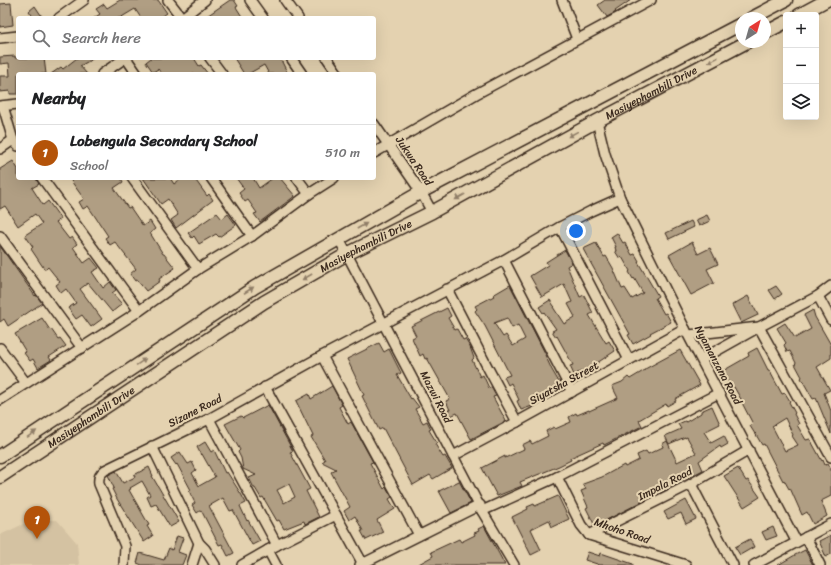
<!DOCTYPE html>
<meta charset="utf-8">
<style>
:root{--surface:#fff;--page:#f2f2f2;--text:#202124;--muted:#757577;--line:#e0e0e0;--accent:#b45309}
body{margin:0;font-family:Sriracha,sans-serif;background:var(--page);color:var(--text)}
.controls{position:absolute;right:12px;top:12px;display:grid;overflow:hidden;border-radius:4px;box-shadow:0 4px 16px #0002}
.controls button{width:36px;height:36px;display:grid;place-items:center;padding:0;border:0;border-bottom:1px solid var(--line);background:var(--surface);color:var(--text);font:20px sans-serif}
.compass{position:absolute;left:735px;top:12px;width:36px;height:36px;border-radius:50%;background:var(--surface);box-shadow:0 4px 16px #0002;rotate:37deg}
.you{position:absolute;left:576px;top:231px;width:14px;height:14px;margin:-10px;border:3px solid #fff;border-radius:50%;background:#1a73e8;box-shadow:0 0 0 6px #1a73e833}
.badge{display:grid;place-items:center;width:26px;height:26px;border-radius:50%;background:var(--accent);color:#fff;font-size:13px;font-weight:700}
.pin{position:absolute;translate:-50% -33px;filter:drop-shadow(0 1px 2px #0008)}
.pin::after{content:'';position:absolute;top:21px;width:14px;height:12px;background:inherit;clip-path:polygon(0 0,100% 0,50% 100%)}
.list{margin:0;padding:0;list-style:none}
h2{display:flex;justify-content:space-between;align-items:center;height:52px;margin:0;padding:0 16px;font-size:17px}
h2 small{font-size:13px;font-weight:400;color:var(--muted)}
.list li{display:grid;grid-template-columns:26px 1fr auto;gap:12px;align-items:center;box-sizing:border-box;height:56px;padding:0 16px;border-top:1px solid var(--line)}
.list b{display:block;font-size:15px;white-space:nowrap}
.list p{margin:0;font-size:13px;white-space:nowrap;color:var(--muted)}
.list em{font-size:13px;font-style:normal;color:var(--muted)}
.icon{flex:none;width:22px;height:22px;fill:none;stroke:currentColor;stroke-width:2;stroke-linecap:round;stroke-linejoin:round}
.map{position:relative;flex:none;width:831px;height:565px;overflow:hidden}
.search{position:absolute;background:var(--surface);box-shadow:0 4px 16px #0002;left:16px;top:16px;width:360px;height:44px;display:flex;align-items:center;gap:10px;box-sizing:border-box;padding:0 14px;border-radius:4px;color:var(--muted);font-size:15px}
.panel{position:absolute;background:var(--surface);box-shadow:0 4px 16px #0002;left:16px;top:72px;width:360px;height:108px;border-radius:4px}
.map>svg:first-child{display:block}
.built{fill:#d4c2a2}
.building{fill:#b09e83;stroke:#3b2a1e;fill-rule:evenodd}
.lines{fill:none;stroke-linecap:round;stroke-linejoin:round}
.minor-casing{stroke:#3b2a1e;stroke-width:12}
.major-casing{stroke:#3b2a1e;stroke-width:15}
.minor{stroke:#e4d2b0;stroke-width:9}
.major{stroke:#e4d2b0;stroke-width:12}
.oneway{fill:#907e67}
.labels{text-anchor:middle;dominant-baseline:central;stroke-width:4;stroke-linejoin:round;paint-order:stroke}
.street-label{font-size:11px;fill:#3b2a1e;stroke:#e4d2b0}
</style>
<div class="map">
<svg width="831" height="565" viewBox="0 0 831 565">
<rect width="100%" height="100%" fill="#e4d2b0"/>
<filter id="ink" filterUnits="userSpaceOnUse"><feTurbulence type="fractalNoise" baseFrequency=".025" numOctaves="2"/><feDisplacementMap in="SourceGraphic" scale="8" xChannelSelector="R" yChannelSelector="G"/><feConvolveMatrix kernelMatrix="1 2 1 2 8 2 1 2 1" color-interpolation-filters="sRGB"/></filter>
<g filter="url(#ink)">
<path class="built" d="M32,520H57L77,543L79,565H0V535Z"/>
<g class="building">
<path d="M120,0H158L167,13L160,18H141L135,9L120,18H94L100,14L96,9L104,4L107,8Z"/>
<path d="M230,0H234L238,6L236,7L243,18H204Z"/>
<path d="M605,0H631L615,11L616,12L607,17L598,5Z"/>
<path d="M11,3L13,25L0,27V4Z"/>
<path d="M35,6L43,18H34L29,11Z"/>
<path d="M15,56V58H44L46,74H18V94H10V91L0,92V76H10L9,63L0,64V57Z"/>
<path d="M77,58H94L80,66L87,74H51L61,67L63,69Z"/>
<path d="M151,58H194L199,66L201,65L208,74H162L158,69L153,72L146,62Z"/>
<path d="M234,58H280L288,74H269L264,65L248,74H244Z"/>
<path d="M13,161L18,169V178H36L39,184L32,188L43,205L48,201L61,219L56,222L69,239L72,237L77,244L73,247L84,263L91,258L99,268L92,272L103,288L110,282L116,290L112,293L122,304L112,312L88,283L80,289L102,319L91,327L82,315L76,319L68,308L76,303L66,289L61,293L56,285L60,282L48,267L45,270L31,249L33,247L25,235L42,224L35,214L18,226L5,206L0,209V169Z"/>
<path d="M69,178H121L123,182L114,188L128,208L130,207L143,226L150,221L155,229L150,233L163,254H164L175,268L159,279L160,281L146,291L137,280L135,281L130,274L136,269L115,242L110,245L105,238L108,236L88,206L83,209L79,202L84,199Z"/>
<path d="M143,178H170L174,184L182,178H194L207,196L209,194L213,200L176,228L171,220L178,215L168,199L161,204Z"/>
<path d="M236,178H253L259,188L273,178H280L295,196L260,222L254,214L257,213L248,200L245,202L239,193L244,189Z"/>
<path d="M217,213L222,219L228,214L236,225L219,237L216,234L199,244L194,236L192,238L188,233Z"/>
<path d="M707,215L710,221L699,226L696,220Z"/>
<path d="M691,221L694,227L669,239L666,233Z"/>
<path d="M617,233L623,243L625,242L632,255L635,254L639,261L638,262L658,296L655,298L664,314L666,313L671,322L650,333L651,334L633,344L628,335L630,334L583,249L596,243L604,257L606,256L613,268L622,289L625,288L632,299L643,293L634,278L633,279L629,272L630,271L622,257L620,259L615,251H616L615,247H616L611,237Z"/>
<path d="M692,242L698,254L710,248L718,264L707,269L714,283L691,295L669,255Z"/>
<path d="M0,246L35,296L36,295L42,303L8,326L4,319L0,322Z"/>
<path d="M565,250L572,263L567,266L580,297L584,295L593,313L589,315L606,343L609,341L615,351L594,365L574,375L570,366L573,365L557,336L556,337L552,331L556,329L544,312L543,313L539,307L550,300L554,306L553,307L564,324L575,317L568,304L572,302L564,284L542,297L530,276L548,265L546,262Z"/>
<path d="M510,285L546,355H545L552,370L563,389L537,403V404L535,405L521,410L517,401L519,400L511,383L508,385L504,377L510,375L485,326L475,311L477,309L475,306L494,296L493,295ZM507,318L512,328L518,325L525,339L513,346L506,335L503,337L494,323Z"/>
<path d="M776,286L782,294L775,299L769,290Z"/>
<path d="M748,296L758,315L741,323L732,305Z"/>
<path d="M447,308L451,316L448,318L455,330L457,329L463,340L465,339L470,347L474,358L472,360L480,377L483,375L489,388L491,387L496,396L493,397L506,421L471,439L457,413L451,416L448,410H450L446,401L450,399L427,358L425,359L423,354L420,356L412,338L416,336L411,326Z"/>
<path d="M813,310L815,317L831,345V358L817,367L830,390L824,393L831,411V434L816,398L813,399L801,378L802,377L795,364L796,363L790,351L787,352L784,345L786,343L777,328L785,323L795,338L811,329L804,315Z"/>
<path d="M42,318L50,330L51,329L58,339L60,338L66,346L49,357L51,360L38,368L33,359L30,361L24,353L26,352L15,334Z"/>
<path d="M379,343L384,352L389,349L401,373L397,375L411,399L412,398L419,407L415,409L423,423L427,421L431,429L429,430L437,443L435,444L443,457L445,456L452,468L433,479L430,475L413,485L383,428L379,430L362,396L364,395L347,359Z"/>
<path d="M757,348L768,370H769L782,394L785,393L790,401L789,402L795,413L794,414L799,424L797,425L806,440L810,439L822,461L823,460L825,465L828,464L831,470V496L821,501L827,516L813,524L807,512L802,515L790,488L789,489L784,480L783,481L764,444L762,445L755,433V434L750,426L753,424L741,401H742L734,387L732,388L721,372L749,356L748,353ZM785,418L793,435L792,436L798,445L785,451L772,426Z"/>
<path d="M680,350L700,385L675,399L676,401L667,406L666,404L639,420L642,426L604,445L603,443L570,458L571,460L559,466L520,482L522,486L497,496L482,468L505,456V458L524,449L522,445L530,441L532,444L548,436L546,431L554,427L555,429L571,422L569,417L576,413L577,415L589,410V411L618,398L612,386L622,382L628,377L630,379L645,370V369Z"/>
<path d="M332,386L342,405L339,407L348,424L351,422L373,462L370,463L376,474L384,489L386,487L392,497L389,499L395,509L377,520L383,532L366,540L361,531H363L355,516L349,520L344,511L350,507L331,472L336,469L322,462L325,460L311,437L313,436L296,401L309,394L311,399Z"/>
<path d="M268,405L293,451L290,452L310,489L306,491L319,517L305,524L304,521L284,529L279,520L277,521L263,497L261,498L255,488H254L249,478L256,475L243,469L241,458L238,452L240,450L225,424L241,416L243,418ZM289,484L295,497L284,503L277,490Z"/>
<path d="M712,406L720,424L704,432L711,443L724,436L728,444L721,448L720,446L699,461L703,470L595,526L586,508L588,507L581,491L586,489L583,484L602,477L624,465L625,467L639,460L637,455L646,451L648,454L663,447L662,444L667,441L677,462L696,453L687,437L685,438V437L669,444L665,436L681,429L678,424L685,421L686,422L701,413V411Z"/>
<path d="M205,442L211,452L214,450L225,473L227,472L241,494L246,503L240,506L247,521L248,520L260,541L252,545L233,510L230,511L223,498L209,506L234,553L228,556L222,544L219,545L201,510L197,513L192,505L195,503L189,491L191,490L177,464L176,465L171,458L180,452L188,464L192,462L196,470L192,473L199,486L215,477L202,454L201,455L197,447Z"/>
<path d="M149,467L153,476H152L179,522L170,527L156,504L151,506L147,497L150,495L142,481L130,488L131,489L129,490L149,525L147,526L153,536L144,542L117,499L112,489L114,488L108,475L116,471L123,483L135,477L134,475Z"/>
<path d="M738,468L746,481L748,480L760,497L744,507L724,476Z"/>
<path d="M459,481L471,503L451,513L439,491Z"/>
<path d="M558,496L569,519L552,527L549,520L531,529L541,550L531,555L512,517L528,509L527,507L534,504L535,506Z"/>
<path d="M686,500L696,519L686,524L681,513L668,519L664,512Z"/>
<path d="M484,526L505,565H417L433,556L431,552L459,539L461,542L475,535L474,533L479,531L478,529Z"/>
<path d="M773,527L777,536L766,540L762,532Z"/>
<path d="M831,535V554L826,557L819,541Z"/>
<path d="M177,536L183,538L178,552L186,555L182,565H142L137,563L140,553L164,560L169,548L172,550Z"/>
<path d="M750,539L754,547L740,555L735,547Z"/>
<path d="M805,550L813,565H778L795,555Z"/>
<path d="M588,552L600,556L601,553L633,564V565H600L585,560Z"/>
</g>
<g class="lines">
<defs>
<g id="minor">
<path d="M168,0L182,18"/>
<path d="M250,0L263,18"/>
<path d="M285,0L298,18"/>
<path d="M562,0L577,39"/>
<path d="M59,18L84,0"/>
<path d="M182,18L205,0"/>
<path d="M0,38L18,36"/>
<path d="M126,58L137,74"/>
<path d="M210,58L222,74"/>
<path d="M291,58L302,74"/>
<path d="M327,58L338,74"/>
<path d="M102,74L125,58"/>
<path d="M0,106L18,104"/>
<path d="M3,106L13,140L18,146"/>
<path d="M597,121L605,154L620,198L685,329L796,541"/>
<path d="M374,124L421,192L432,212"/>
<path d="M0,149L13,140"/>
<path d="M374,153L476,94L651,0"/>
<path d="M42,178L139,311"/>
<path d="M132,178L198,269"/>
<path d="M211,178L252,236"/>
<path d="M297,178L309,194"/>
<path d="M560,227L629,360"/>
<path d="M0,236L82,348"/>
<path d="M339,239L482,511L514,565"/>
<path d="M504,260L572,392"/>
<path d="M447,289L489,370L517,422"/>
<path d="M818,296L831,320"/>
<path d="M689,335L759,327L818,296L831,286"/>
<path d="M0,348L26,383"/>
<path d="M322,356L419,535"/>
<path d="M702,359L759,327L831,457"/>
<path d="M265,387L363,564"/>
<path d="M0,400L139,311L198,269L252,236L309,194L334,178"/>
<path d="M209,419L277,545"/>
<path d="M152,446L199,543L205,549L215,565"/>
<path d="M453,456L517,422L685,329"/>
<path d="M557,477L581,525L589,535L686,565"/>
<path d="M691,484L733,565"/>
<path d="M482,511L557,477L719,393"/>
<path d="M589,535L691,484L749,450"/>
<path d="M806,537L820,565"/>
<path d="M268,550L276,565"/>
<path d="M124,565L125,546L99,484C98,477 100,474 105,470L209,419L322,356L504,260L560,227L591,211L620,198"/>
<path d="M192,565L199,543"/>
<path d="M242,565L277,545L336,515"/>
<path d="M360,565L480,505"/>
<path d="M754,565L831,524"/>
</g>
<g id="major">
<path d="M799,15L827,0"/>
<path d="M752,18L786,0"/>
<path d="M765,33L786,22"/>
<path d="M0,456L255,287L421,192L741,24"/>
<path id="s1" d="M0,477L264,302L347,254L432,212L597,121L747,42"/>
</g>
</defs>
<use href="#minor" class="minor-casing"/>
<use href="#major" class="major-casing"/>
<use href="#minor" class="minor"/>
<use href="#major" class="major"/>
</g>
<defs><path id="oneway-solid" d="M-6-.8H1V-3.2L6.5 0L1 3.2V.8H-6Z"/></defs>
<g class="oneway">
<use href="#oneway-solid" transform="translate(713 60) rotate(152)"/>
<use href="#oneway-solid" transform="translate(573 134) rotate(151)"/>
<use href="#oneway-solid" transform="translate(460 197) rotate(151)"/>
<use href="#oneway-solid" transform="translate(362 226) rotate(-30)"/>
<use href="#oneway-solid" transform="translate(307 277) rotate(150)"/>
<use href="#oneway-solid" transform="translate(249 290) rotate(-33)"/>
<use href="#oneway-solid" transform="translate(141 362) rotate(-34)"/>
<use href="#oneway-solid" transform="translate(32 434) rotate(-34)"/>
</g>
</g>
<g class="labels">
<g class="street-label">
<text stroke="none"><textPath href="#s1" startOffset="757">Masiyephambili Drive</textPath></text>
<text transform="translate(414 161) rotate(56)">Jukwa Road</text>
<text stroke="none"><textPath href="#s1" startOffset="433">Masiyephambili Drive</textPath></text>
<text transform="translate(718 365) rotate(62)">Nyamanzana Road</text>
<text transform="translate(564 383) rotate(-29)">Siyatsha Street</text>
<text transform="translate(436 397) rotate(63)">Mazwi Road</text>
<text transform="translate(195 411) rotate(-27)">Sizane Road</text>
<text stroke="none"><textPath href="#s1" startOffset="109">Masiyephambili Drive</textPath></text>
<text transform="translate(665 484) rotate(-27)">Impala Road</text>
<text transform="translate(622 531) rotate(19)">Mhoho Road</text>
</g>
</g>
</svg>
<div class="controls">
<button>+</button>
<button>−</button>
<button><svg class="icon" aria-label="layers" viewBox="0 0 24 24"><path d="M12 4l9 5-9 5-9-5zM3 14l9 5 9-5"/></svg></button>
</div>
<svg class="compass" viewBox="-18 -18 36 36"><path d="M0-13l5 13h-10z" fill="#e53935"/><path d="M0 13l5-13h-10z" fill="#757577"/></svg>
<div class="you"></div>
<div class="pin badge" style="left:37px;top:539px">1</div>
<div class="search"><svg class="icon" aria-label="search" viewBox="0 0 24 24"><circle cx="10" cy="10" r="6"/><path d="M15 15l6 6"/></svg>Search here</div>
<section class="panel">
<h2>Nearby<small></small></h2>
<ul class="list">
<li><span class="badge">1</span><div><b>Lobengula Secondary School</b><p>School</p></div><em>510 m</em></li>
</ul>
</section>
</div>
